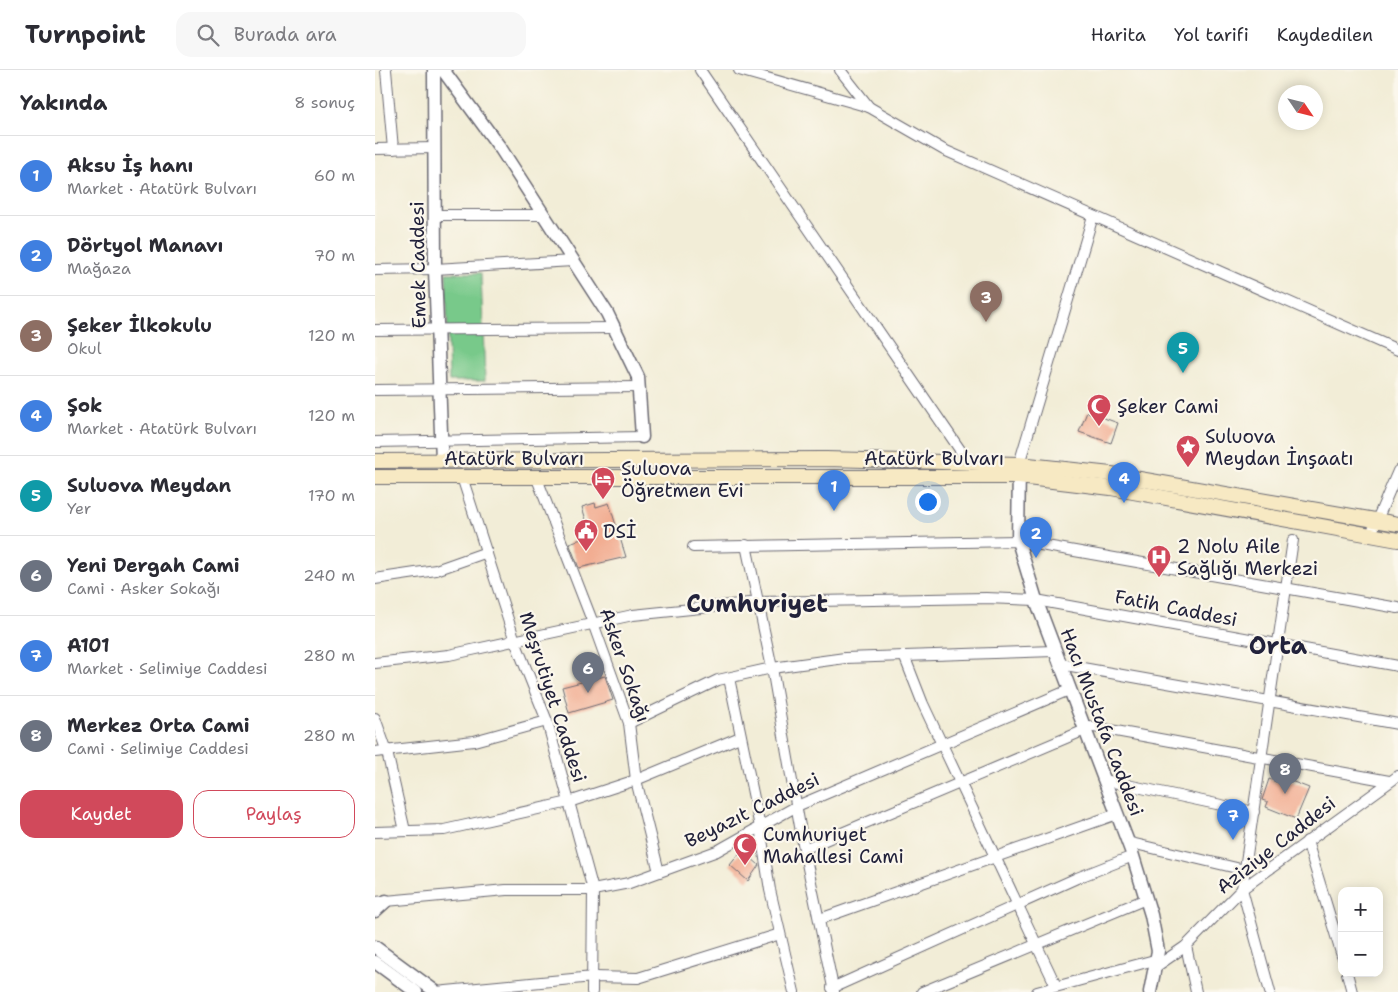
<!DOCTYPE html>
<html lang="tr">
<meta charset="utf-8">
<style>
:root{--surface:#fff;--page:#f7f7f7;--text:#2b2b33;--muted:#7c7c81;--line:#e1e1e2;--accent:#d1495b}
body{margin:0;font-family:"Shantell Sans",sans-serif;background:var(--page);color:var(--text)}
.controls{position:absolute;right:15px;bottom:15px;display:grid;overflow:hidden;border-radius:10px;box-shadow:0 2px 12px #0003}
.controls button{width:45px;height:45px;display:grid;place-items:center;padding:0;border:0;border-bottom:1px solid var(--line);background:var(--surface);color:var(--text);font:25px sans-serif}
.compass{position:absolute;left:903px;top:15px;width:45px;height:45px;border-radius:50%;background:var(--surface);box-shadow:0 2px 12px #0003;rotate:125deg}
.you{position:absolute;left:552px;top:431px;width:18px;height:18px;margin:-12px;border:4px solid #fff;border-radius:50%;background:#1a73e8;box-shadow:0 0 0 8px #1a73e833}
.badge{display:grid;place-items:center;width:32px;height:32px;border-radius:50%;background:var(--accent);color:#fff;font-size:16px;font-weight:700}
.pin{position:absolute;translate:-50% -41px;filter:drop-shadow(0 1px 2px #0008)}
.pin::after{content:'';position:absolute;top:26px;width:18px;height:15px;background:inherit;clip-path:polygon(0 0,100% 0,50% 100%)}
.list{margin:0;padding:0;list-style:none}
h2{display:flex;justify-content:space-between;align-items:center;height:65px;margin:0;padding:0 20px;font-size:21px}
h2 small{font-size:16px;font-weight:400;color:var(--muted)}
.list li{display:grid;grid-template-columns:32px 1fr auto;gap:15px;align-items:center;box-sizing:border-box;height:80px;padding:0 20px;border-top:1px solid var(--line)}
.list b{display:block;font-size:19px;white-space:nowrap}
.list p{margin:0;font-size:16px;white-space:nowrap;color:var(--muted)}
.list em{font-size:16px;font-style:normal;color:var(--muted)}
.actions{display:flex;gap:10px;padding:15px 20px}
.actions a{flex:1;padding:11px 0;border:1px solid var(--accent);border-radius:15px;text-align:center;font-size:18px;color:var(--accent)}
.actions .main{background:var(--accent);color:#fff}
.icon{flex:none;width:28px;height:28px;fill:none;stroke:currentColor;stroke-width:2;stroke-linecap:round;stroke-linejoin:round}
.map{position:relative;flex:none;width:1023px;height:922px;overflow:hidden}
header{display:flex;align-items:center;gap:30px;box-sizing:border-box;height:70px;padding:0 25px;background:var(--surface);border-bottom:1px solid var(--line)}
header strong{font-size:24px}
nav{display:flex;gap:28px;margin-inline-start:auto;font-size:18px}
.search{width:350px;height:45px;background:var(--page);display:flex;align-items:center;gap:12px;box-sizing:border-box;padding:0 18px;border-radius:15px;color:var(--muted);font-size:19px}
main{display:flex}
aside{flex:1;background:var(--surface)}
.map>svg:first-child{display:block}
.green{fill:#78c98a;stroke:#4d7662}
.building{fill:#f2ad92}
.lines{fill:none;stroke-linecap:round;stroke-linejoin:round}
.minor-casing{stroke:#6b6972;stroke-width:12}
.tertiary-casing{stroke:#6b6972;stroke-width:15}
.secondary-casing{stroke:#6b6972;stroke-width:16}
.minor{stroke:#fff;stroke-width:10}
.tertiary{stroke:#fff;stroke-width:12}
.secondary{stroke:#f7e9c3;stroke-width:14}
.labels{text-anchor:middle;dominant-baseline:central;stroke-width:4.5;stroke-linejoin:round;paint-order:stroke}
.street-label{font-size:19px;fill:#22223b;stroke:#fbf7ec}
.poi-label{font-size:19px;fill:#22223b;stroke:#fbf7ec;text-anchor:start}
.district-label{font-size:24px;font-weight:bold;fill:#22223b;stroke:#fbf7ec}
</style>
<header>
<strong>Turnpoint</strong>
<div class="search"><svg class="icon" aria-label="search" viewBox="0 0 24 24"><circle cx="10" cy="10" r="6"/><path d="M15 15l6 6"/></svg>Burada ara</div>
<nav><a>Harita</a><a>Yol tarifi</a><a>Kaydedilen</a></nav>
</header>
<main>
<aside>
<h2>Yakında<small>8 sonuç</small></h2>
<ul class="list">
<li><span class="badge" style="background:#3f7fe0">1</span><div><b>Aksu İş hanı</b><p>Market · Atatürk Bulvarı</p></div><em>60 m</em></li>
<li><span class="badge" style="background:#3f7fe0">2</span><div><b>Dörtyol Manavı</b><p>Mağaza</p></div><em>70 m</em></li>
<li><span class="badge" style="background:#8d6e63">3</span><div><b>Şeker İlkokulu</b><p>Okul</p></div><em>120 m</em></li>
<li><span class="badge" style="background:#3f7fe0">4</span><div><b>Şok</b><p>Market · Atatürk Bulvarı</p></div><em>120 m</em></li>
<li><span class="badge" style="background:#0f9aa8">5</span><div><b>Suluova Meydan</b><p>Yer</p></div><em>170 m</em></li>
<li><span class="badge" style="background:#6b7280">6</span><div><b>Yeni Dergah Cami</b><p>Cami · Asker Sokağı</p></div><em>240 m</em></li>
<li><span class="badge" style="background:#3f7fe0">7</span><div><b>A101</b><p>Market · Selimiye Caddesi</p></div><em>280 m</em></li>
<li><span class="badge" style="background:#6b7280">8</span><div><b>Merkez Orta Cami</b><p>Cami · Selimiye Caddesi</p></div><em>280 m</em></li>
</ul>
<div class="actions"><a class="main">Kaydet</a><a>Paylaş</a></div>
</aside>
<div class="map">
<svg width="1023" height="922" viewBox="0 0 1023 922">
<rect width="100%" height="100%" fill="#fbf7ec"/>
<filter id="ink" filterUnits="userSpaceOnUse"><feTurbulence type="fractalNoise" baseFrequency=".02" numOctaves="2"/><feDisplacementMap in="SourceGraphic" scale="10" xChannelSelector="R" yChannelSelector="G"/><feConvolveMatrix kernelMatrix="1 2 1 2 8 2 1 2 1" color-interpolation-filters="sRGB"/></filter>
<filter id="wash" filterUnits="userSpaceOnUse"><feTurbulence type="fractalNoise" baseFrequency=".0096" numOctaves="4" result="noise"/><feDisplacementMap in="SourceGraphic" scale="20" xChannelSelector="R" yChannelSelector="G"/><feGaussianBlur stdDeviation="1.12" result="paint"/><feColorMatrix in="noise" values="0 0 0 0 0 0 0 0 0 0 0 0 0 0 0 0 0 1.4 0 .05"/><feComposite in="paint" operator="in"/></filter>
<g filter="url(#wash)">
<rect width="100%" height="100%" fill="#f2edd7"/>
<path class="green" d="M71,203H106L110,311H74Z"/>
<g id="blocks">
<g class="building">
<path d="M712,342L743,353L736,373L704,362Z"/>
<path d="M220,433L221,437L234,433L251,487L204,498L194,473L216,466L207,437Z"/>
<path d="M230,606L238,630L194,643L187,617Z"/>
<path d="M903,706L934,718L921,749L891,737L893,732L887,730L894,709L901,712Z"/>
<path d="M367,780L384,795L373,811L355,795Z"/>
</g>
</g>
</g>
<g filter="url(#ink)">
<use href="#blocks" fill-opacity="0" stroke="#6b6972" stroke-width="1"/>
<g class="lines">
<defs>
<g id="minor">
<path d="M11,0L18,79"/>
<path d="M325,0L594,393"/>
<path d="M364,0L494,37"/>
<path d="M465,0L494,37L569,80L1023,280"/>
<path d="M0,79L60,78"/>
<path d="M60,145H168"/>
<path d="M0,200L60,199L198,191"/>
<path d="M0,260L239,258"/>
<path d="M0,320L264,317"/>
<path d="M0,372L267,367"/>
<path d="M644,394L718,146"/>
<path d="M161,406L218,553L254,653L261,710L284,802"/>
<path d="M87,407L140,571L172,651L218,820L217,922"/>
<path d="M996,464L1023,401"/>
<path d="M371,475L397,598L429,779L459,922"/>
<path d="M318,477L643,471L1023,538"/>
<path d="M0,509L61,500L112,482"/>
<path d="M530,588L548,634L681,916"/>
<path d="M0,593L74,585L258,545L384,532L611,528L661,530L1023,596"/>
<path d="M685,594L1023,654"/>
<path d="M354,608L385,757L395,820L419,922"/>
<path d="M0,648L12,682L30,761"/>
<path d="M254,653L343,610L397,598L470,588L679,581"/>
<path d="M708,655L1014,711"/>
<path d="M0,682L99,671L172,651"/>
<path d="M729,710L879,742"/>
<path d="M0,762L69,760L194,732L261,710L365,667"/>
<path d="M932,771L967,886"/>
<path d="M752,772L870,800"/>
<path d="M429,779L710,660"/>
<path d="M0,832L131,820H218L254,813L342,781L422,736L694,620"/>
<path d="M445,849L742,744"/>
<path d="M811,876L821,922"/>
<path d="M782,896L811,876L867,819L1023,706"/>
<path d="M972,903L977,922"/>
<path d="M457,918L702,808L758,786"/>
<path d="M61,922L218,907L263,908L405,864"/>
<path d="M547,922L771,829"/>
<path d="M662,922L783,889"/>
<path d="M895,922L867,819L918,470"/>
</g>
<g id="tertiary">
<path d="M59,0L60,199L67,390"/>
<path d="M68,0L126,79L232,243L263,307L267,367"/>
<path d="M644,397L643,471L661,530L757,783L776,845L783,881L775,922"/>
<path d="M0,841L11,831"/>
<path d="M0,877L61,922"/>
<path d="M0,892L41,922"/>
</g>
<g id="secondary">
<path d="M0,391L451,389L644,394L736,404L1023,454"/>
<path d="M0,407H644L736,418L1023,470"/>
</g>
</defs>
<use href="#minor" class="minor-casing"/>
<use href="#tertiary" class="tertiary-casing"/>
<use href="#secondary" class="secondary-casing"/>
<use href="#minor" class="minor"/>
<use href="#tertiary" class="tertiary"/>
<use href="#secondary" class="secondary"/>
</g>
</g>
<defs>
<symbol id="mosque-pin" viewBox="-11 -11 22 30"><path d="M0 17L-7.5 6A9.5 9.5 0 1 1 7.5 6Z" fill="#d1495b" stroke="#fbf7ec"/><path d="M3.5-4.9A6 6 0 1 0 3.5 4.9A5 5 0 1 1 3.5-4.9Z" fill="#fff"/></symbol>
<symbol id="sight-pin" viewBox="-11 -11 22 30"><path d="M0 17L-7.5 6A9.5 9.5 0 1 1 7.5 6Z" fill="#d1495b" stroke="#fbf7ec"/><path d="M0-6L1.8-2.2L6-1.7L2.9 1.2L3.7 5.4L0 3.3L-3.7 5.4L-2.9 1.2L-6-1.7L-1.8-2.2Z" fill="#fff"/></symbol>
<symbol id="hotel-pin" viewBox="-11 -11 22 30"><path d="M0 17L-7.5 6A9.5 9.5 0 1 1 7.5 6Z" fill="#d1495b" stroke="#fbf7ec"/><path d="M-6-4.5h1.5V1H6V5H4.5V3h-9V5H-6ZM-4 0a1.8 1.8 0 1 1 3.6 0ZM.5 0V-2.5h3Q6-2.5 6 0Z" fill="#fff"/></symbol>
<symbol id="civic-pin" viewBox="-11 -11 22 30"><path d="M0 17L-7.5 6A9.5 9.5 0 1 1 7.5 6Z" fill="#d1495b" stroke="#fbf7ec"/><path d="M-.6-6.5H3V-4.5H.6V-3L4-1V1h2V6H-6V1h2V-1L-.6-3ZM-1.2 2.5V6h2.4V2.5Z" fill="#fff"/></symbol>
<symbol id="hospital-pin" viewBox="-11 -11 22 30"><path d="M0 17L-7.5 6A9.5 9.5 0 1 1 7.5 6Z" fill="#d1495b" stroke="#fbf7ec"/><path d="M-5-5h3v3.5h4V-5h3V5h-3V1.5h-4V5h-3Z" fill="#fff"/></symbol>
</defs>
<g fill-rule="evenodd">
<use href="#mosque-pin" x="710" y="322" width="28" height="38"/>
<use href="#sight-pin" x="799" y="363" width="28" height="38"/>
<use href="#hotel-pin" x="214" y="395" width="28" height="38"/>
<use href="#civic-pin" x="197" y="447" width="28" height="38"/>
<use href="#hospital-pin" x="770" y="473" width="28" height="38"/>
<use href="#mosque-pin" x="356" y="761" width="28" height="38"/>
</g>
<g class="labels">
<g class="street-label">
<text transform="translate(43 195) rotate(-91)">Emek Caddesi</text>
<text x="139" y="388">Atatürk Bulvarı</text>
<text x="559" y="388">Atatürk Bulvarı</text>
<text transform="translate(801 538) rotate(11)">Fatih Caddesi</text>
<text transform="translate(250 595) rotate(71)">Asker Sokağı</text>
<text transform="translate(178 627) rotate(72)">Meşrutiyet Caddesi</text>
<text transform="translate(727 652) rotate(69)">Hacı Mustafa Caddesi</text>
<text transform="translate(377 740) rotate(-26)">Beyazıt Caddesi</text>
<text transform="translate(901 775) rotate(-38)">Aziziye Caddesi</text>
</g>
<g class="poi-label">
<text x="742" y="336">Şeker Cami</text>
<text x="830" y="366">Suluova<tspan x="830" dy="22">Meydan İnşaatı</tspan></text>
<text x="246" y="398">Suluova<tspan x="246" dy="22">Öğretmen Evi</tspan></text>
<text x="228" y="461">DSİ</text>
<text x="802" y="476">2 Nolu Aile<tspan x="802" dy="22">Sağlığı Merkezi</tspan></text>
<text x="388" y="764">Cumhuriyet<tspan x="388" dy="22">Mahallesi Cami</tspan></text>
</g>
<g class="district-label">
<text x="382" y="534">Cumhuriyet</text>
<text x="903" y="576">Orta</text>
</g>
</g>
</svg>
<div class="controls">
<button>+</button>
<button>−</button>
</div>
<svg class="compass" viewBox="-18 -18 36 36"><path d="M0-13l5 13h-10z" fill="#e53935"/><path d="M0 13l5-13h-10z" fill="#7c7c81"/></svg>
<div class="you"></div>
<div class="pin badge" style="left:459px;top:441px;background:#3f7fe0">1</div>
<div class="pin badge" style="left:661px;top:488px;background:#3f7fe0">2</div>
<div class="pin badge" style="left:611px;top:252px;background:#8d6e63">3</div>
<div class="pin badge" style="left:749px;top:433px;background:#3f7fe0">4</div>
<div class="pin badge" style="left:808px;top:303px;background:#0f9aa8">5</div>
<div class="pin badge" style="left:213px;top:623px;background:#6b7280">6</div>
<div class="pin badge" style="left:858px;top:770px;background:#3f7fe0">7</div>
<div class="pin badge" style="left:910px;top:724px;background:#6b7280">8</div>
</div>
</main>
